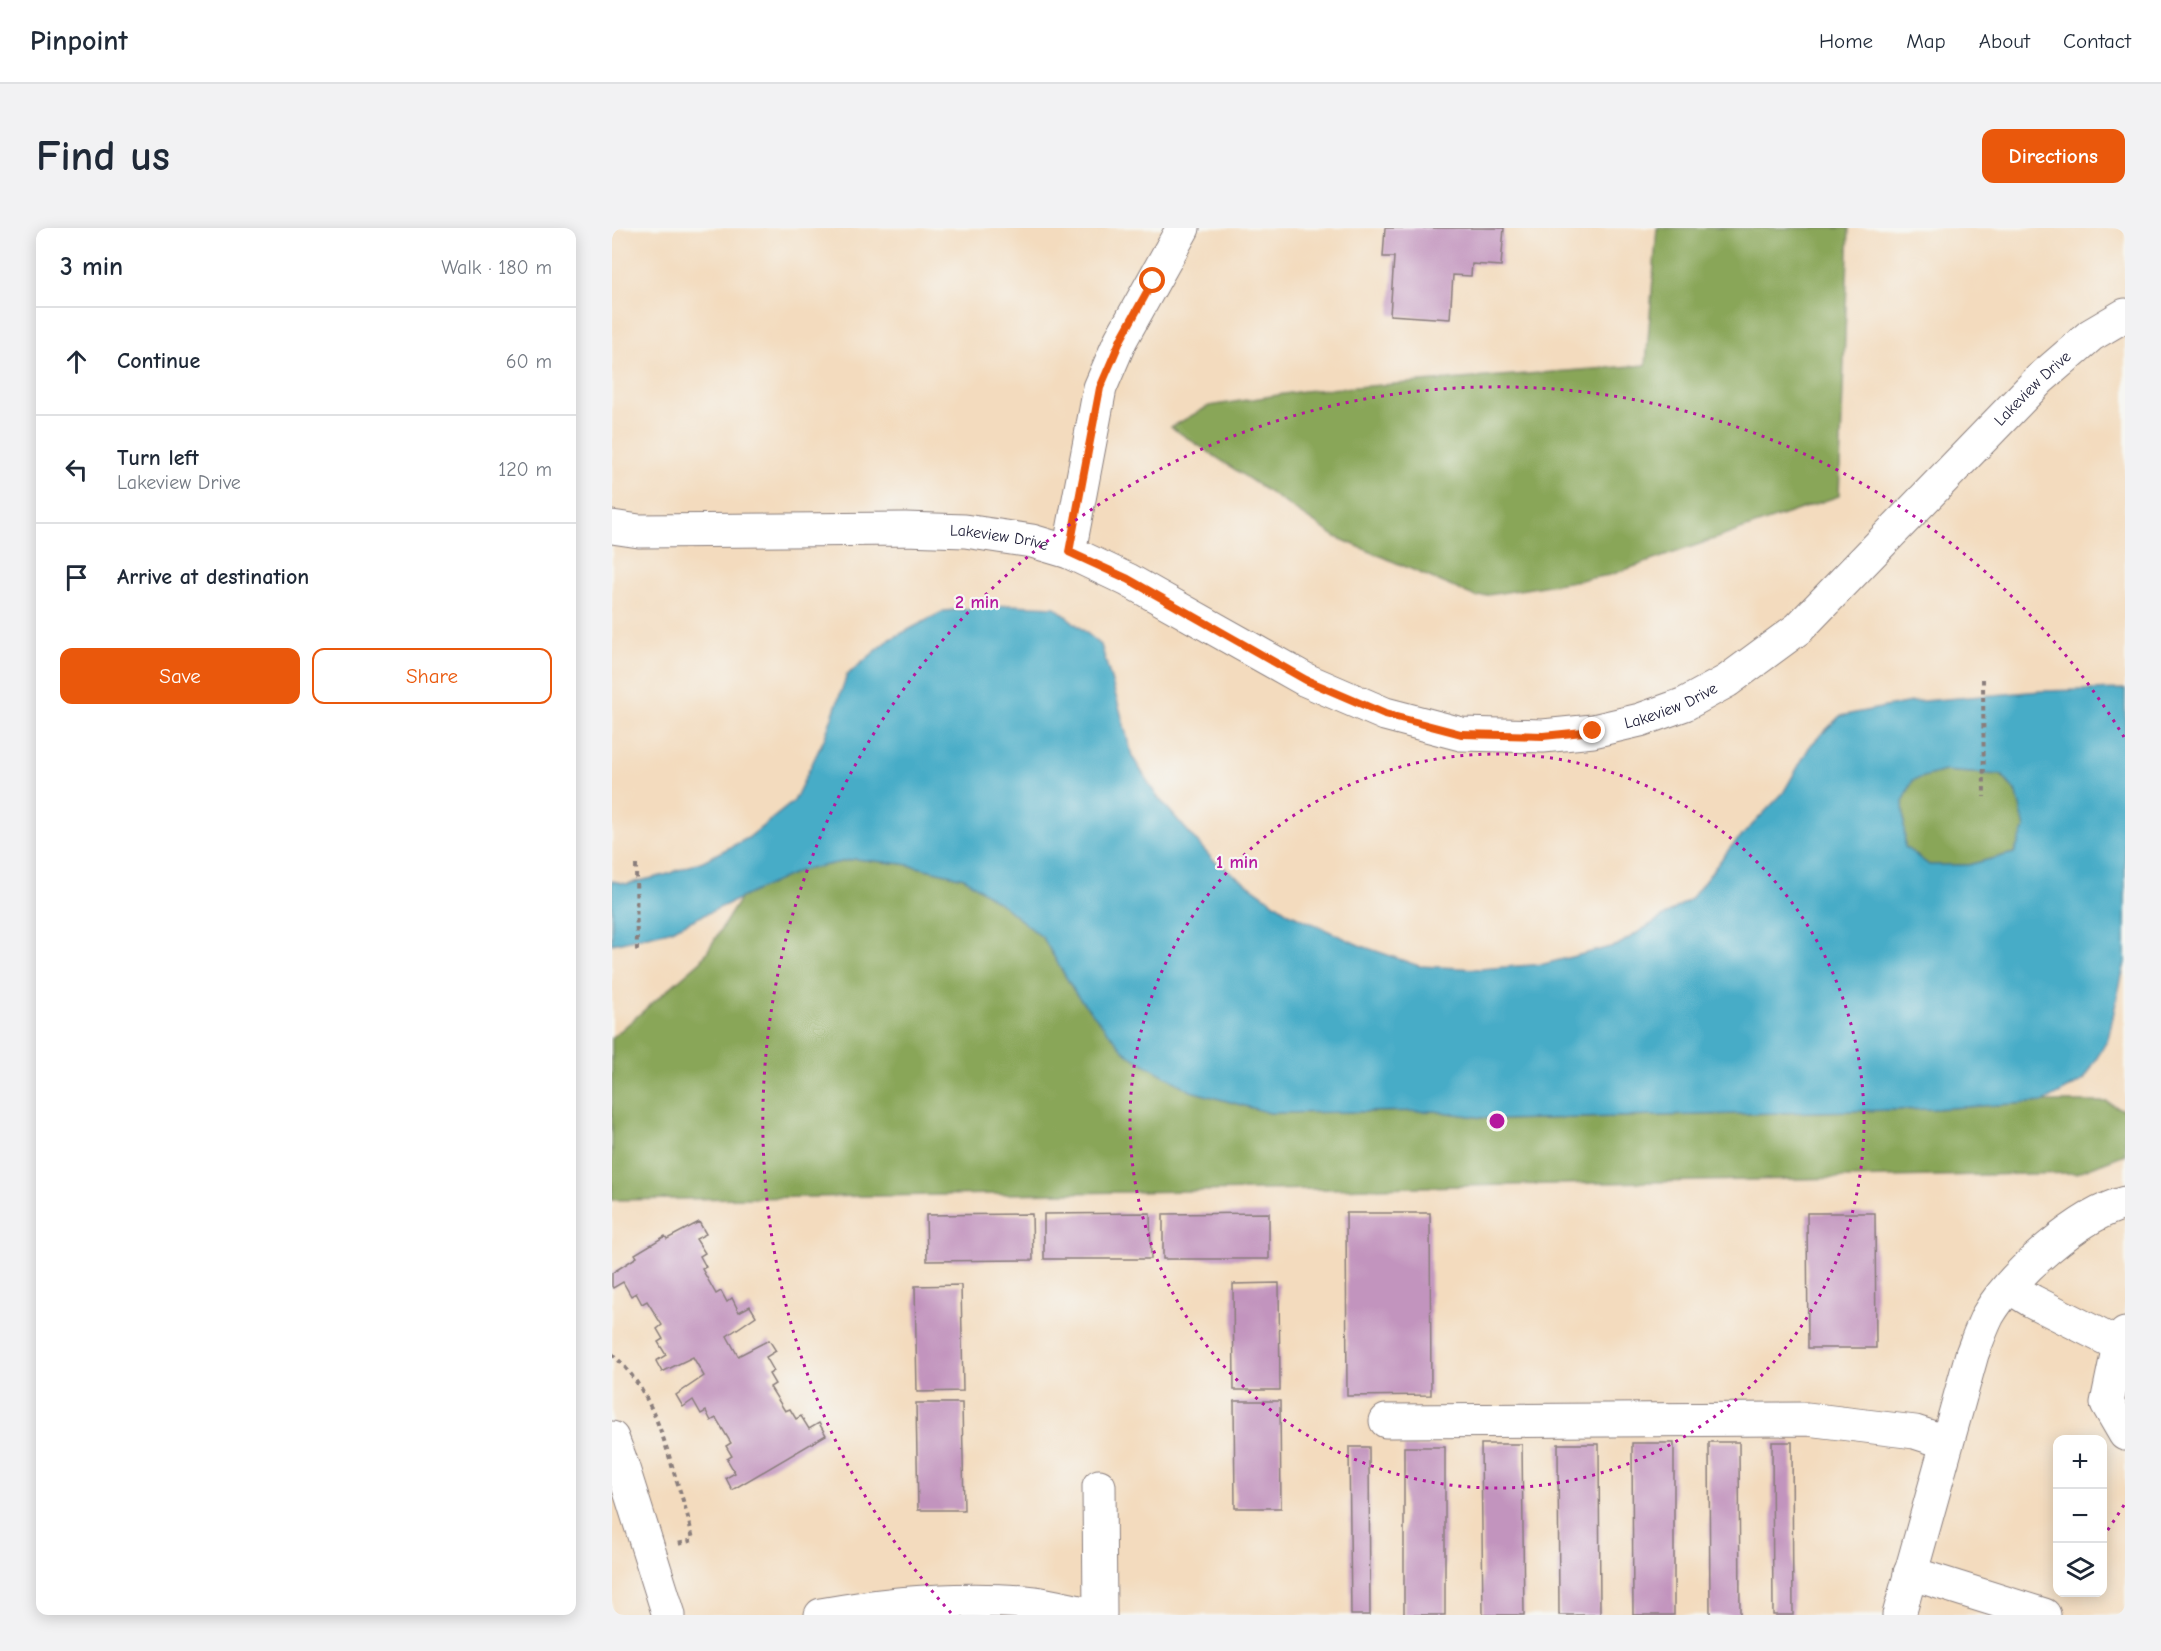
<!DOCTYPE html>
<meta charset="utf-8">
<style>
:root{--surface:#fff;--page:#f2f2f3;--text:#1f2937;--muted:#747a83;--line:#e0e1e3;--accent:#ea580c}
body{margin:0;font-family:"Comic Neue",sans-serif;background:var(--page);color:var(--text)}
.controls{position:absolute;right:18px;bottom:18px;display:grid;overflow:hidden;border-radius:12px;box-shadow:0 3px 15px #0003}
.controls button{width:54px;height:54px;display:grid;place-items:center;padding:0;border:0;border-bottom:2px solid var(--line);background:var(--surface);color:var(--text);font:30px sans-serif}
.stop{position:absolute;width:18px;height:18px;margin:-14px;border:4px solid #ea580c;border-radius:50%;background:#fff}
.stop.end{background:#ea580c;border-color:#fff;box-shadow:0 2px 6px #0008}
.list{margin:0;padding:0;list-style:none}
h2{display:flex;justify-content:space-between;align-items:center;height:78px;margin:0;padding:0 24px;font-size:26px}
h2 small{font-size:20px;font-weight:400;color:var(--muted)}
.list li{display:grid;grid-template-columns:39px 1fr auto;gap:18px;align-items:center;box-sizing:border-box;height:108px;padding:0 24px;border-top:2px solid var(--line)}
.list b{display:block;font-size:22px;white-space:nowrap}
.list p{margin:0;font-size:20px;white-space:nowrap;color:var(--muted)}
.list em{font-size:20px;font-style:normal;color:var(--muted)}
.actions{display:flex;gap:12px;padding:18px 24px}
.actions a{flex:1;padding:14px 0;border:2px solid var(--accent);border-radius:12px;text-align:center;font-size:21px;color:var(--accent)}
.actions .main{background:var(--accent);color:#fff}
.icon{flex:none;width:33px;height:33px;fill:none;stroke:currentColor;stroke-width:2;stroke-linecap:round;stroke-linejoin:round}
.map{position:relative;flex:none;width:1513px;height:1387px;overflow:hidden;border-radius:12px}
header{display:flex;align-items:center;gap:36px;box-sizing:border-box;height:84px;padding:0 30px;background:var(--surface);border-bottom:2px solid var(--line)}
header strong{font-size:28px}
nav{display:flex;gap:33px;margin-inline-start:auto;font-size:21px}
.intro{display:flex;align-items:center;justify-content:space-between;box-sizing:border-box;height:144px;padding:0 36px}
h1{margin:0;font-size:42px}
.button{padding:15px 27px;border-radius:12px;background:var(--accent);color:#fff;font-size:21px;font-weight:700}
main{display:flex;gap:36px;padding:0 36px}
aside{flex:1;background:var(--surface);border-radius:12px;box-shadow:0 3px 15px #0003}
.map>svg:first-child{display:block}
.forest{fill:#89a659;stroke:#56644a;stroke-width:1.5}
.water{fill:#47acc7;stroke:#346781;stroke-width:1.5;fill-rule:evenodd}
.building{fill:#c294be}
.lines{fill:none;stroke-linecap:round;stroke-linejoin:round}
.minor-casing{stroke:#8a7e7c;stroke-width:35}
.path{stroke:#8a7e7c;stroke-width:4;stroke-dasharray:4.5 4.5;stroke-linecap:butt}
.minor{stroke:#fff;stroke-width:33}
.route{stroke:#ea580c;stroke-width:8}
.ring{fill:none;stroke:#b5179e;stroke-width:3;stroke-dasharray:3 6}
.labels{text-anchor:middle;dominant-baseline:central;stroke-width:4.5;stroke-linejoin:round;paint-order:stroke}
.street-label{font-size:16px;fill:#22223b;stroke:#f6f6f2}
.centre{fill:#b5179e;stroke:#f6f6f2;stroke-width:3}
.ring-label{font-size:18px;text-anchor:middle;font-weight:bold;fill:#b5179e;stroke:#f6f6f2;stroke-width:4.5;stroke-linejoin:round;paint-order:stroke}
</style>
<header>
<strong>Pinpoint</strong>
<nav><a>Home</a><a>Map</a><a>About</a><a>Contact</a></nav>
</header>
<div class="intro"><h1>Find us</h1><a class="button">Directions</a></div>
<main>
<aside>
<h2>3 min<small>Walk · 180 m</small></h2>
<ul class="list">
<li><svg class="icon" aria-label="ahead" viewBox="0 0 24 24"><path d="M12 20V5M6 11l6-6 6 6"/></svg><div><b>Continue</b></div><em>60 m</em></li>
<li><svg class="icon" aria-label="left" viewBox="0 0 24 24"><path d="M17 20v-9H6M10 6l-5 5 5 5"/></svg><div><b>Turn left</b><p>Lakeview Drive</p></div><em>120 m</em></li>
<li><svg class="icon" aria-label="arrive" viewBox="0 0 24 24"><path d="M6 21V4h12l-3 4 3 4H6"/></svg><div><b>Arrive at destination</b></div></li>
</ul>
<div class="actions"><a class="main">Save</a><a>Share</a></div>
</aside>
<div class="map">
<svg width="1513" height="1387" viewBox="0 0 1513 1387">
<rect width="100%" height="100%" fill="#f6f6f2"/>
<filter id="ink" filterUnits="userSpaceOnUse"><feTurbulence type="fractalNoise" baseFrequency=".0167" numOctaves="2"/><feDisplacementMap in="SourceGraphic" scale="12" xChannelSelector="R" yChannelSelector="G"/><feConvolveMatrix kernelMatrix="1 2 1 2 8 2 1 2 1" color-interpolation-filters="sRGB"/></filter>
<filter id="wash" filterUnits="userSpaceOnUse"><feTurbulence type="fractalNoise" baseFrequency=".008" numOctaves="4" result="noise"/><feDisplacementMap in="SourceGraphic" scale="24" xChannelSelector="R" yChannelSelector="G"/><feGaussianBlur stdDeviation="1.35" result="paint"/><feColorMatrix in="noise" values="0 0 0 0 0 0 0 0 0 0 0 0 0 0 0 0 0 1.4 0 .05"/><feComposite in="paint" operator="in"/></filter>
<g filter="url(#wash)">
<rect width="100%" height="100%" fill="#f3dbbe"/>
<g class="forest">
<path d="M1045,0H1237L1227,268L998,347L864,369L724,309L559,199L597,178L691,163L1034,137Z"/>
<path d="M1332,543L1389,547L1405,565L1414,600L1402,625L1356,637H1317L1293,619L1291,574L1301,552Z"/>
<path d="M243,631L292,636L352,650L393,679L431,710L464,766L579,863L658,885L823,883L886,892L1321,881L1432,874H1495L1513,883V926L1464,945L713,961L0,972V810L90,732L129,669L187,643Z"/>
</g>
<path class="water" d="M398,377L443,379L489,417L508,482L520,528L544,567L600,631L677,685L747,717L807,738L868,741L932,736L1006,717L1079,671L1118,620L1171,565L1198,518L1228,488L1299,474L1429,463L1513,461V734L1496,811L1472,852L1432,874L1321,881L886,892L823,883L658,885L579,863L515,826L464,766L431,710L393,679L352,650L292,636L243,631L187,643L57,703L0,716V653L15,656L53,647L91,633L136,610L182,573L213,509L235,447L277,412L332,383ZM1332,543L1390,547L1405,565L1413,600L1402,625L1356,637H1317L1293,619L1291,574L1301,552Z"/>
<g id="blocks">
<g class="building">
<path d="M773,0H892L889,38L860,36L859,48L841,47L838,91L778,87L782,29H771Z"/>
<path d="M538,985L539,1031H432V986Z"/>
<path d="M657,985V1031H551V986Z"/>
<path d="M734,985H818L819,1167L735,1168Z"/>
<path d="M1195,985H1263L1264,1120H1196Z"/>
<path d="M420,986L421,1032L315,1033L314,987Z"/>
<path d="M87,994L94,1006L84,1011L93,1025L88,1028L94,1039L90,1041L104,1066L109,1063L115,1074L120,1070L127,1084L138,1078L144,1088L115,1108L126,1128L157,1112L164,1123L154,1129L162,1143L157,1146L163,1156L158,1159L173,1183L178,1181L184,1191L189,1188L197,1201L207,1195L214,1207L120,1262L114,1250L123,1245L115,1231L120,1228L114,1218L119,1215L104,1190L99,1193L94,1183L89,1186L81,1172L71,1179L64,1167L92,1148L81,1129L50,1144L44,1133L54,1127L46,1114L51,1111L45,1101L50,1097L35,1073L30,1076L24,1065L19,1068L11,1054L1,1060L0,1058V1045L25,1029L23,1026L53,1008L55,1011Z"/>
<path d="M667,1055L668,1162H622L621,1056Z"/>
<path d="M349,1057L351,1163L305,1164L303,1058Z"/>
<path d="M622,1173H668L669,1280H623Z"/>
<path d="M304,1175H350L352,1282H306Z"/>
<path d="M1097,1214H1127L1128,1387H1098Z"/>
<path d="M1160,1214H1180L1181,1387H1161Z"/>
<path d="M1020,1215H1062V1387H1021Z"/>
<path d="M869,1216H910L912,1387H871Z"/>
<path d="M946,1216H987L988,1387H947Z"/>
<path d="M737,1219H757L758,1387H739Z"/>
<rect x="792" y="1219" width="41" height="168"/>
</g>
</g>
</g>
<g filter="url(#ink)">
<use href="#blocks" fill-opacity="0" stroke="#8a7e7c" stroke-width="1.5"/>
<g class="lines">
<defs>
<g id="minor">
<path id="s1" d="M0,299L27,303L293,301L353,303L420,313L457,324L516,352L694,452L773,486L849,506L931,508L981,503L1028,492L1073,476L1115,453L1187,400L1428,151L1479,107L1513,87"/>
<path d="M457,324L488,160L509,111L571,0"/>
<path d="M1397,1059L1420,1073L1507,1117"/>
<path d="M1513,1106L1507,1117L1495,1175L1513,1206"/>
<path d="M774,1193L1195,1191L1303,1204L1334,1214"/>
<path d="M0,1210L8,1231L57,1387"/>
<path d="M487,1258L488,1387"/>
<path d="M1298,1345L1432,1387"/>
<path d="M209,1387C278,1374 345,1369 414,1374C437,1376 460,1383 482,1387"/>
<path d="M1287,1387L1360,1126C1365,1113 1370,1099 1376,1087C1399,1047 1468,986 1513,975"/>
</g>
</defs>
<use href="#minor" class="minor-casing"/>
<g class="path">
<path d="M1371,451L1372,569"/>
<path d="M24,637L25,724"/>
<path d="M0,1126C36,1158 50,1203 63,1248C70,1269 77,1290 81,1312L66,1316"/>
</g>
<use href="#minor" class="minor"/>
</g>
</g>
<g class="lines" filter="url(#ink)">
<path class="route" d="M541,53L509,111L488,160L457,324L516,351L694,452L773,486L849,506L931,508L981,503"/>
</g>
<g class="ring">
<circle cx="885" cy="893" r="367"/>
<path d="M1512 1277A735 735 0 0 1 1491 1309M339 1385A735 735 0 1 1 1512 509"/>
</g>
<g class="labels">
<g class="street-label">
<text stroke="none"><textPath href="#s1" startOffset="1594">Lakeview Drive</textPath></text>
<text stroke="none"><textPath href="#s1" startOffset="388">Lakeview Drive</textPath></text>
<text stroke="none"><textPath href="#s1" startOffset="1108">Lakeview Drive</textPath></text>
</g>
</g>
<circle cx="885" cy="893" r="9" class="centre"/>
<g class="ring-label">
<text x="365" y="380">2 min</text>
<text x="625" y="640">1 min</text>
</g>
</svg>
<div class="controls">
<button>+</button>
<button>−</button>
<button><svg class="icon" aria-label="layers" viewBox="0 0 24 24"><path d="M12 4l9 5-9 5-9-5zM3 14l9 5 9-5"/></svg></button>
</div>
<div class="stop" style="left:541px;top:53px"></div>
<div class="stop end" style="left:981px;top:503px"></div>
</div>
</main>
